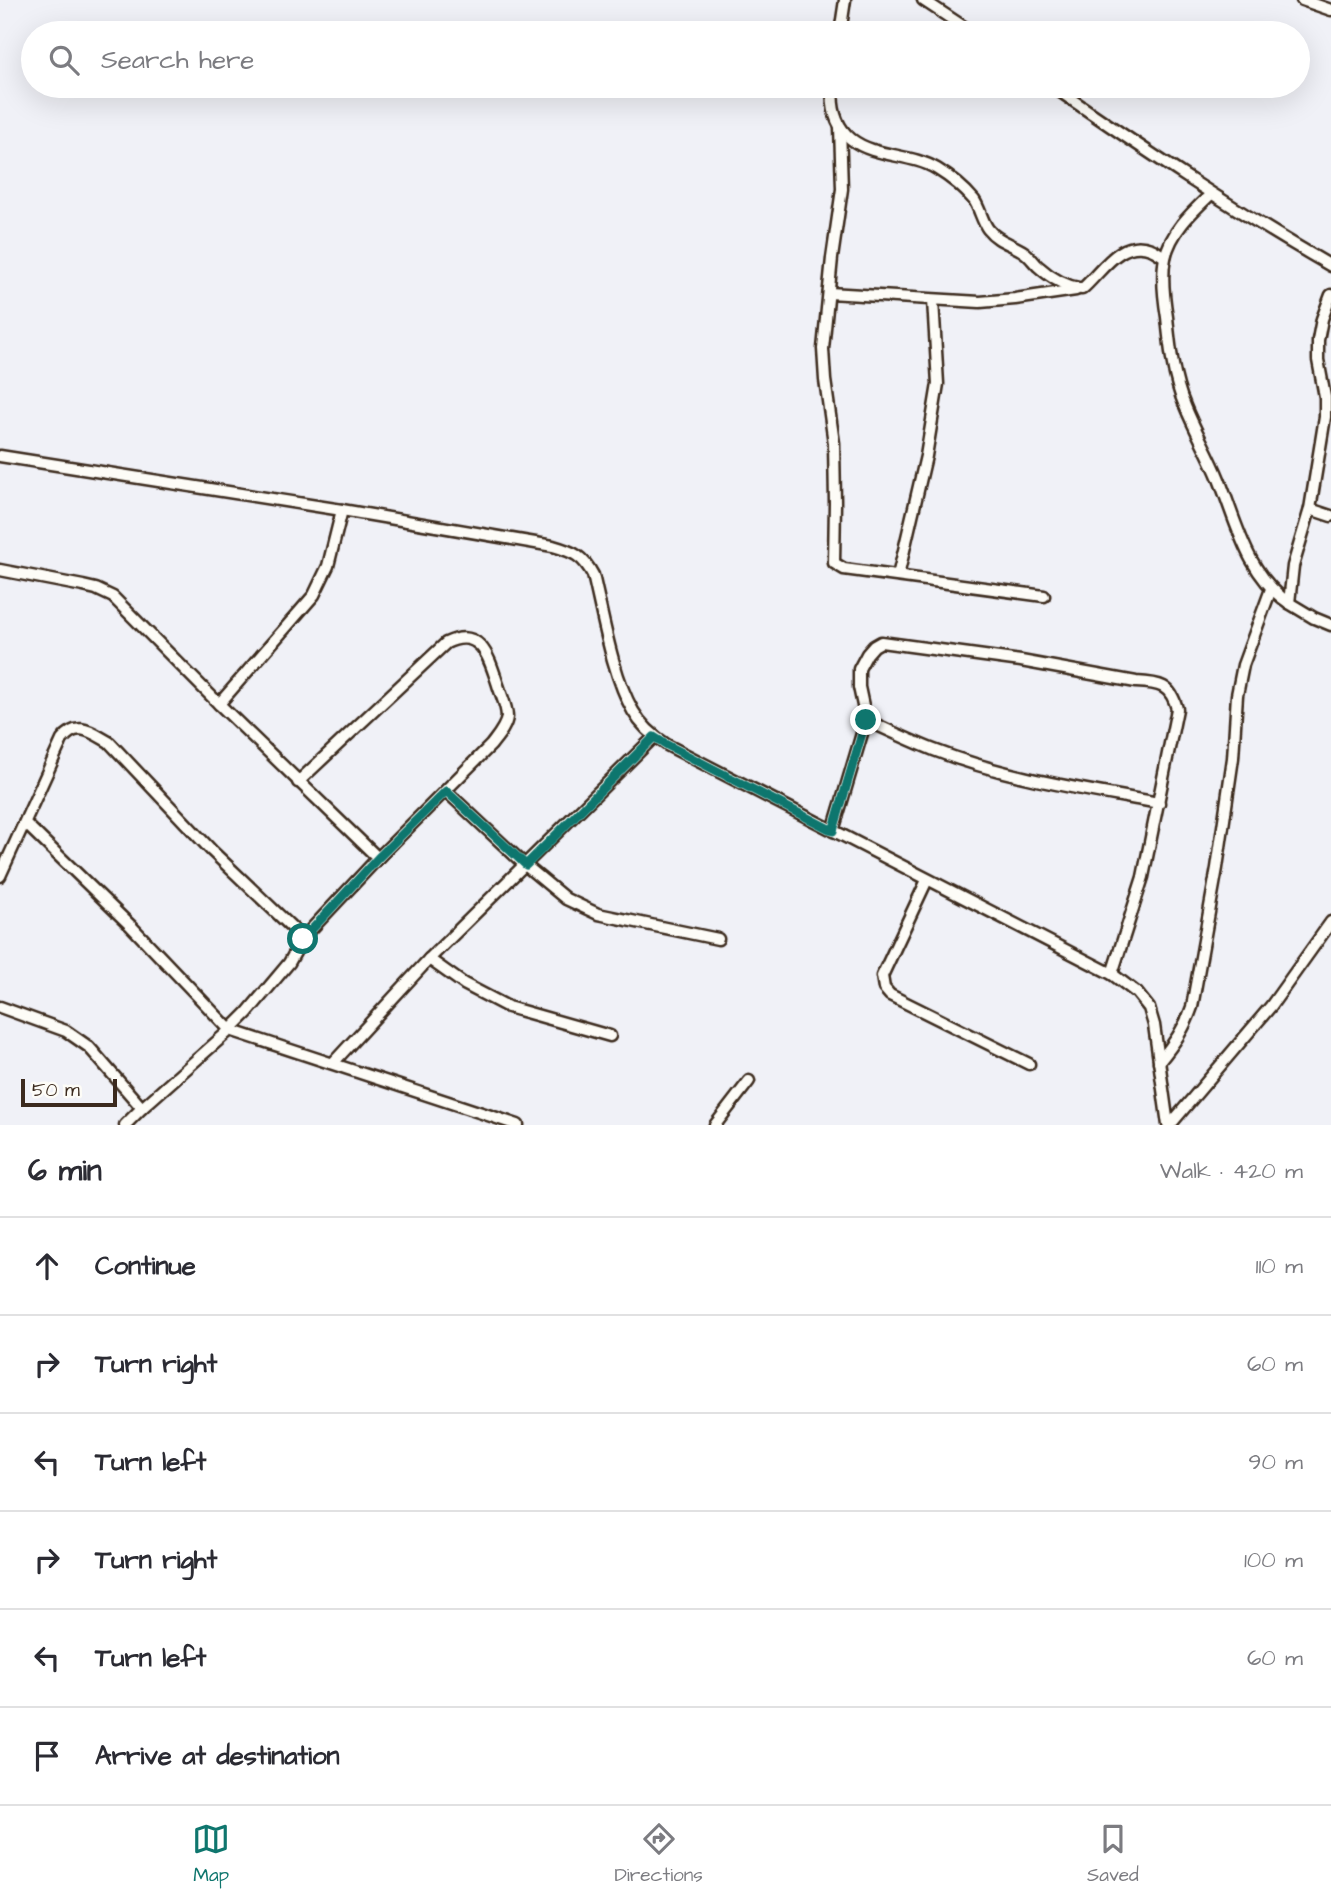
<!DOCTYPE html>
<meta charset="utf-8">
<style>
:root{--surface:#fff;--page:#f7f7f7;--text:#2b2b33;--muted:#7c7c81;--line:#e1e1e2;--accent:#0f766e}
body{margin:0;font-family:"Architects Daughter",sans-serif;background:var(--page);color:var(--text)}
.scale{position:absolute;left:21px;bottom:18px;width:96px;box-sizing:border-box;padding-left:7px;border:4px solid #3b2a1e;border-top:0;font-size:19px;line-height:24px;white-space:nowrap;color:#3b2a1e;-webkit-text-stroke:5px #fdfcf7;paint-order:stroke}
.stop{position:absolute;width:21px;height:21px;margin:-16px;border:5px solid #0f766e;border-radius:50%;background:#fff}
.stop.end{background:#0f766e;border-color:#fff;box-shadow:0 2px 7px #0008}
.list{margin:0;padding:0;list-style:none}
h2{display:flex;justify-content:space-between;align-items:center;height:91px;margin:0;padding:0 28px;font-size:30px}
h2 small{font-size:23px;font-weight:400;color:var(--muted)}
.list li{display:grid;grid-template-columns:46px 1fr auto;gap:21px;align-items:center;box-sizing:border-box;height:98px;padding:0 28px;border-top:2px solid var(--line)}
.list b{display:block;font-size:26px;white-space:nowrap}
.list em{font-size:23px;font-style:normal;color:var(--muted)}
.icon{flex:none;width:38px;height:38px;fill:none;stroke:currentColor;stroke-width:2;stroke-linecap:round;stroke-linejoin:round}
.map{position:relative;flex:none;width:1331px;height:1125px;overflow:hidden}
.search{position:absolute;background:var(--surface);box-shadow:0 7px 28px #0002;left:21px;right:21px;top:21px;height:77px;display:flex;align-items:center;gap:18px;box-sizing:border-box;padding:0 24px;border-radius:38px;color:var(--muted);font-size:26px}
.sheet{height:679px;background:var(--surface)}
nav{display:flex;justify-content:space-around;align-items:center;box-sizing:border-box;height:98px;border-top:2px solid var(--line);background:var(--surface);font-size:19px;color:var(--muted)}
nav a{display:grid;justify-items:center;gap:4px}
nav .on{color:var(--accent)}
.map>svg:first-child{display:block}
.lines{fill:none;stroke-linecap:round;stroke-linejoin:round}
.minor-casing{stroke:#3b2a1e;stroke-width:15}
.minor{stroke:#fdfcf7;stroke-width:10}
.route{stroke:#0f766e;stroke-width:9}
</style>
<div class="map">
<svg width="1331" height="1125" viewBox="0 0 1331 1125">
<rect width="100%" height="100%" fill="#f0f1f7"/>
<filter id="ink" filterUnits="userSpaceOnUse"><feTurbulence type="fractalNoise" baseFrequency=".0143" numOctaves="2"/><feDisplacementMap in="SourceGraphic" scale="14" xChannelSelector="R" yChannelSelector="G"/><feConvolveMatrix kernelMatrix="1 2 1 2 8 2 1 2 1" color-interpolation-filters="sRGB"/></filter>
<g filter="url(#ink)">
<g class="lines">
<defs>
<g id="minor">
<path d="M923,0L973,33"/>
<path d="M1302,0L1331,10"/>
<path d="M840,33L845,0"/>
<path d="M833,86C831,106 835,126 851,139C875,158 911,153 937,169C950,177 964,188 974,200C980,209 982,221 988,229C997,241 1012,244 1024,252C1030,256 1034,263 1039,267C1052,279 1065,286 1082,289C1101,273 1120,237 1151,249C1156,251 1161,255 1165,257"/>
<path d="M1052,86C1143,149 1235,211 1331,266"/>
<path d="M840,127L842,189L832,258L823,349L825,380L834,443L835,503L834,563L844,569L1044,596"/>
<path d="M1211,194C1192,212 1171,231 1165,258C1161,277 1164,299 1167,317C1170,348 1173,378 1185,406C1195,431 1209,454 1219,479C1237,524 1247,574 1289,603"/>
<path d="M829,293L980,302L1015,299L1076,290"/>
<path d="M1331,295L1322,319L1318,340V360L1325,397V417L1310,509L1293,566L1289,603L1314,618L1331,625"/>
<path d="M0,456L342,510L553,546C574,552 583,556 593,575C603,616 612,674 633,711C641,725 653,736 667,745L1112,974L1137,993L1149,1008L1154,1025L1168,1125"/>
<path d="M1310,509L1331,516"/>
<path d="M0,570L83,586L96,589L113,597L219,704L378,858"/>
<path d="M898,576L926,456L938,384L933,300"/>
<path d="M219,704L314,595L328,566L342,510"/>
<path d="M866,720C888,730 911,741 934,750C1006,778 1083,789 1159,803"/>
<path d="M446,791L525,865L566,899L598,914L718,939"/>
<path d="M25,823L131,926L230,1030L518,1125"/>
<path d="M833,831L866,720L859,687V669L867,654L874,646L881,642L1021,661L1136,682C1160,683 1171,685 1177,709L1143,877L1112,974"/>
<path d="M0,876L62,740C77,720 91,732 109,742L212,851L303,938"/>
<path d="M927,880L882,976L884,988L890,995L1029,1064"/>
<path d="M429,959L464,984L508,1007L610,1036"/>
<path d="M0,1007L66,1031L89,1047L142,1108"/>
<path d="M1159,1062C1174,1044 1185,1028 1192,1007L1217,868L1226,806L1233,758L1237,695L1243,665L1271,589"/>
<path d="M333,1063L429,959L654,737"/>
<path d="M125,1125L142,1108L230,1030L247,1013L289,963L303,938L378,858L491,745C497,737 506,727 507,717C507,706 501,695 498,685C489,658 481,626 446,643L298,782"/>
<path d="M715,1125L749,1081"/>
<path d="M1170,1125L1271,1006L1331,922"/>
</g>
</defs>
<use href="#minor" class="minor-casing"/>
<use href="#minor" class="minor"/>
</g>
</g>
<g class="lines" filter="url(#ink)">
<path class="route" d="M303,939L378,858L446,791L526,865L654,737L667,745L833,831L866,720"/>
</g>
</svg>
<div class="scale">50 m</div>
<div class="stop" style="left:303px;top:939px"></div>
<div class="stop end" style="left:866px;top:720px"></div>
<div class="search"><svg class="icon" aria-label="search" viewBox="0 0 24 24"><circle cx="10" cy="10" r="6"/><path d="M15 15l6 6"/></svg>Search here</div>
</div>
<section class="sheet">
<h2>6 min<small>Walk · 420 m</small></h2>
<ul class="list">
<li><svg class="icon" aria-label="ahead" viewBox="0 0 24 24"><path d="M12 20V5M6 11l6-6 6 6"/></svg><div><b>Continue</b></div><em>110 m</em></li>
<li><svg class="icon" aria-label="right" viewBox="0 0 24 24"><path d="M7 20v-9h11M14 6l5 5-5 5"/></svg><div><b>Turn right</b></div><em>60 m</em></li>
<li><svg class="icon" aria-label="left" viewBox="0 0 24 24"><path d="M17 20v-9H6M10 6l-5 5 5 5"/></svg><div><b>Turn left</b></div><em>90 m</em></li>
<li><svg class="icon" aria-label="right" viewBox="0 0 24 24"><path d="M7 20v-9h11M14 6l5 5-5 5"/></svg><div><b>Turn right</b></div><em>100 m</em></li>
<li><svg class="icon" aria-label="left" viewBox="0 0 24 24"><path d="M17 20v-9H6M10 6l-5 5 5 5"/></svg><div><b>Turn left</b></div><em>60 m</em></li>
<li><svg class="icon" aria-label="arrive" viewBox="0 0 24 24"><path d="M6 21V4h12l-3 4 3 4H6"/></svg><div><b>Arrive at destination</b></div></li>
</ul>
</section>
<nav>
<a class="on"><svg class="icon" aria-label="map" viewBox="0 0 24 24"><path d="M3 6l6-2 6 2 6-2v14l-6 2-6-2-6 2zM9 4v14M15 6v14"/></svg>Map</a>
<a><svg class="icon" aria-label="directions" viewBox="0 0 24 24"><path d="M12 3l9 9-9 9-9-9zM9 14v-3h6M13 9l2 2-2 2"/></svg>Directions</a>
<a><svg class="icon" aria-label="saved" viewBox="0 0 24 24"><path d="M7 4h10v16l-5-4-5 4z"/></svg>Saved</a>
</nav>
